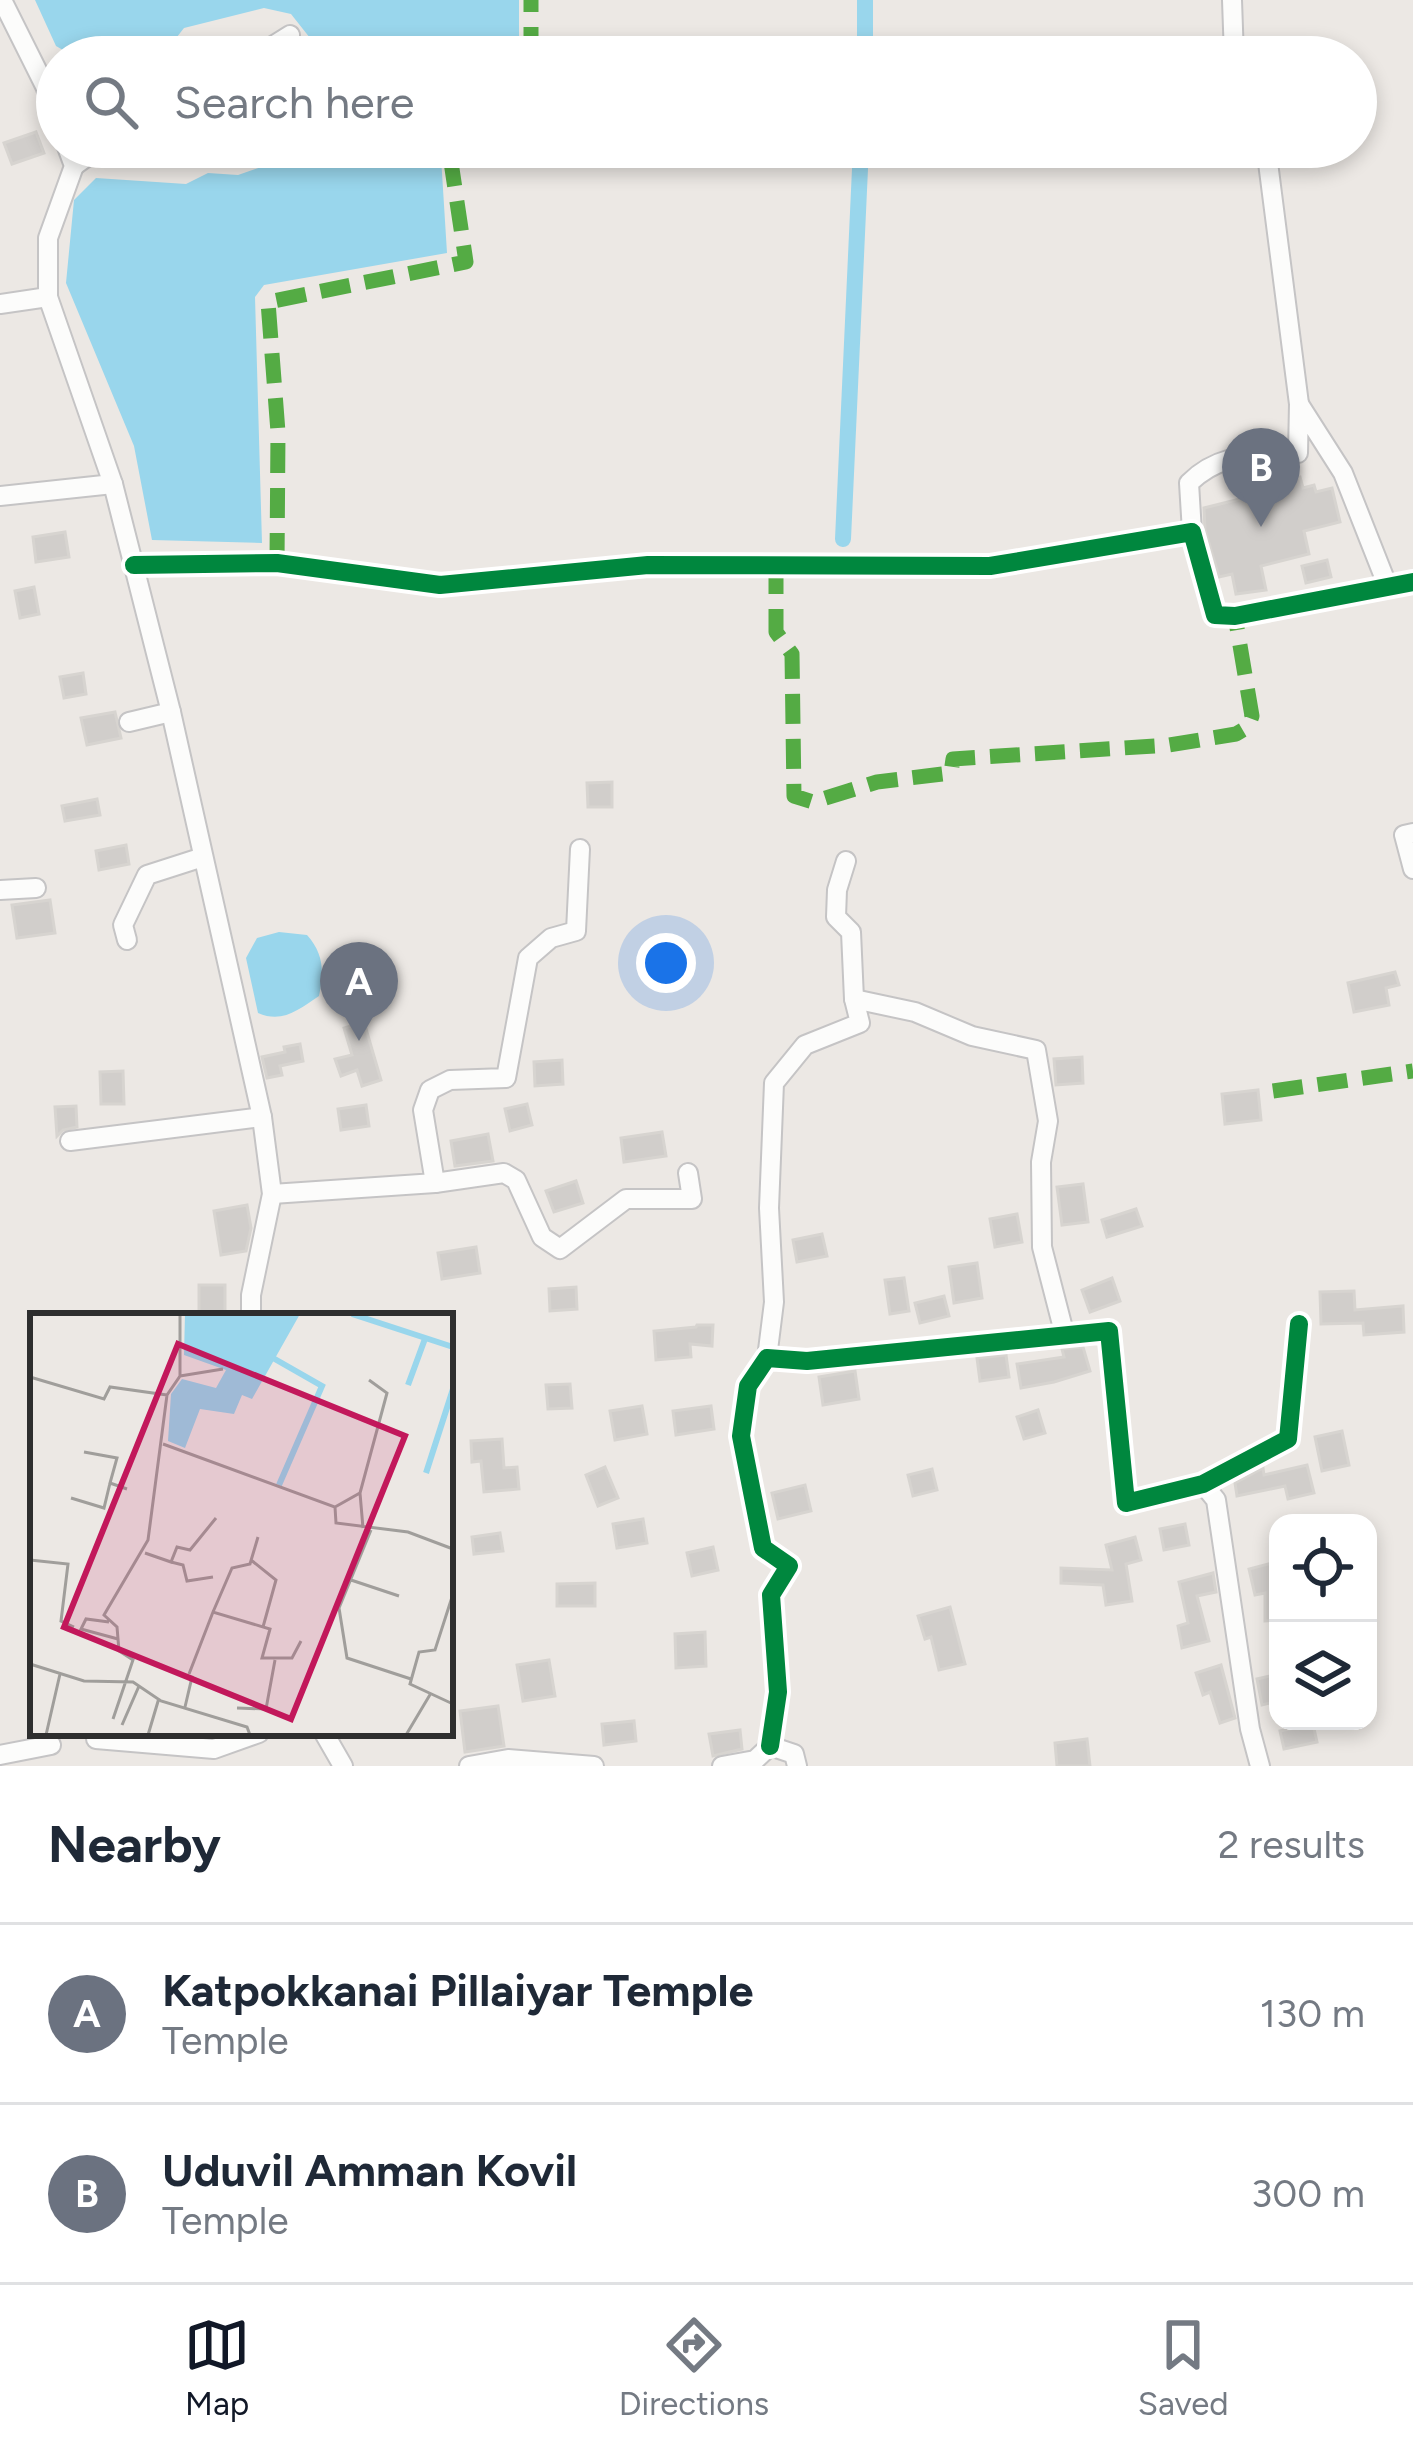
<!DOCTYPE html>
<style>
:root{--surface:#fff;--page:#f6f6f7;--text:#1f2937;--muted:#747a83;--line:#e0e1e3;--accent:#111827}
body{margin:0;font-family:Figtree,sans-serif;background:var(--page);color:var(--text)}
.controls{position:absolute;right:36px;bottom:36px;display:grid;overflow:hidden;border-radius:24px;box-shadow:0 6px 18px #0003}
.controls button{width:108px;height:108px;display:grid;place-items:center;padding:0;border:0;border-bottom:3px solid var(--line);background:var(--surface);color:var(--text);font:60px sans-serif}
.you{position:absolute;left:666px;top:963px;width:42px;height:42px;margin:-30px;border:9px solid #fff;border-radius:50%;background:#1a73e8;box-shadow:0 0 0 18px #1a73e833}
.badge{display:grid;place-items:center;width:78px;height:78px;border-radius:50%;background:var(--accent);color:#fff;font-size:39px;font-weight:700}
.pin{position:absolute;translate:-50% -99px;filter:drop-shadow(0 3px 6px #0008)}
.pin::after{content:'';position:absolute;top:63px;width:42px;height:36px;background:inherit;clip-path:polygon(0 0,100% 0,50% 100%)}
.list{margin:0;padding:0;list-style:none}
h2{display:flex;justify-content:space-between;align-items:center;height:156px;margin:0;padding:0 48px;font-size:51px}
h2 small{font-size:39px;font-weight:400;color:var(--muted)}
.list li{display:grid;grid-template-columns:78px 1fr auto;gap:36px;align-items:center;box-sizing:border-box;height:180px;padding:0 48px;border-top:3px solid var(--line)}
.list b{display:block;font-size:45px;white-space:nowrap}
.list p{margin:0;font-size:39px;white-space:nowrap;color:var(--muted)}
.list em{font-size:39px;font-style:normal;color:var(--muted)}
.icon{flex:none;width:66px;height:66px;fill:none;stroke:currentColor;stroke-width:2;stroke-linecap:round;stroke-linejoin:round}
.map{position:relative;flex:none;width:1413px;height:1766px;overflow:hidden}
.search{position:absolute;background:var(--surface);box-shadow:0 6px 18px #0003;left:36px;right:36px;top:36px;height:132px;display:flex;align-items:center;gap:30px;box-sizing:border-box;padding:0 42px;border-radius:66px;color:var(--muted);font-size:45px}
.sheet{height:516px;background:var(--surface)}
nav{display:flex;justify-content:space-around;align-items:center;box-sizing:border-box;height:168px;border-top:3px solid var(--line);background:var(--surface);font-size:33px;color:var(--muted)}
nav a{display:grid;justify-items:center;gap:6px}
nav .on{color:var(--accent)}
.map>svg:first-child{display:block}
.water{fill:#99d6ec}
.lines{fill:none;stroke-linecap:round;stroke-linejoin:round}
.canal{stroke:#99d6ec;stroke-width:16}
.building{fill:#d1cecb;stroke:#d7d4d0;stroke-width:3}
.minor-casing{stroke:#c5c4c5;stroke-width:22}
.minor{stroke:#fcfcfb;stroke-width:18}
.quiet{stroke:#54ab44;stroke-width:15;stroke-dasharray:30 15;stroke-linecap:butt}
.cycleway-casing{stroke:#fff;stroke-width:26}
.cycleway{stroke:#00873e;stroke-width:18}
.inset-river{fill:none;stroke:#99d6ec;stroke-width:6}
.inset-road{fill:none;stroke:#a09e9b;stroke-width:3}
.view{fill:#c2185b;fill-opacity:0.15;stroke:#c2185b;stroke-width:6}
.inset-edge{fill:none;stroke:#2e2e2e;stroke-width:6}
</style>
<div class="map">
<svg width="1413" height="1766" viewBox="0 0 1413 1766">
<rect width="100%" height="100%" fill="#ece8e4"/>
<g class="water">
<path d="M35,0H519V57H315L310,38L291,14L264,8L184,28L162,56L75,57L56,46Z"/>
<path d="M302,147H446L441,157L447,253L264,285L255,297L262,543L152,540L134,446L66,283L74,200L96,178L186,184L208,173L238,175L298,154Z"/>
<path d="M279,932L307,935C324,954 324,972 319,996C299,1009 283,1024 258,1013L246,958L257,938Z"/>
</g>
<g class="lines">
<g class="canal">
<path d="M865,0V57"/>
<path d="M843,539L861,147"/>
</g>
</g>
<g class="building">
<path d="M36,132L44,153L12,164L4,143Z"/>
<path d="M1300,477L1303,488L1314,485L1316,492L1332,488L1340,522L1304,531L1309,554L1261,566L1266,590L1236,594L1232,574L1219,577L1205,530L1204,508L1268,492L1266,485Z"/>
<path d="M65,532L69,557L36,562L33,537Z"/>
<path d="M1327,560L1331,577L1306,583L1302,566Z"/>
<path d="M34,587L39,614L20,618L15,591Z"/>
<path d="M83,673L86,694L64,698L60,677Z"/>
<path d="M115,712L121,738L87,745L81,718Z"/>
<path d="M612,782V807H588L587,783Z"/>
<path d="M97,799L100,815L65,821L62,806Z"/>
<path d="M126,845L129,864L99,870L96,851Z"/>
<path d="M50,900L55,933L17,938L12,905Z"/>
<path d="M1395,972L1399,985L1386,988L1389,1005L1354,1012L1348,983Z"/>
<path d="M364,1022L381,1080L362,1086L357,1070L341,1076L335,1059L352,1055L344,1028Z"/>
<path d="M300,1044L303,1061L280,1066L282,1075L267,1078L262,1057L285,1052L284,1047Z"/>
<path d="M1082,1057L1083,1083L1056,1085L1054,1059Z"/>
<path d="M562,1060L563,1084L535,1086L534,1062Z"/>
<path d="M123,1071L124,1104H101L100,1072Z"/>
<path d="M1258,1090L1261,1120L1225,1124L1222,1094Z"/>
<path d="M527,1104L532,1125L510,1131L505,1109Z"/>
<path d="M366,1105L369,1126L341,1130L338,1109Z"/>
<path d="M76,1106L77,1127L63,1130L57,1136L55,1107Z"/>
<path d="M662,1132L666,1156L624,1162L621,1138Z"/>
<path d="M488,1134L493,1161L455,1166L451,1141Z"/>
<path d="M576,1181L583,1203L554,1212L546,1191Z"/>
<path d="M1083,1184L1088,1222L1062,1225L1057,1187Z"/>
<path d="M247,1205L251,1228L246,1251L221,1255L214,1211Z"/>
<path d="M1136,1209L1142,1226L1107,1237L1102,1220Z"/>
<path d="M1017,1214L1022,1242L995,1247L990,1219Z"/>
<path d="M822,1234L827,1256L797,1262L793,1240Z"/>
<path d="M476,1247L480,1273L442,1279L438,1253Z"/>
<path d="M977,1263L982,1298L954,1303L949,1267Z"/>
<path d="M904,1278L909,1311L890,1314L885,1280Z"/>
<path d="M1112,1278L1120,1301L1090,1312L1082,1290Z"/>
<rect x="199" y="1285" width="26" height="31"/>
<path d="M576,1287L577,1309L550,1311L549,1289Z"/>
<path d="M1354,1291L1355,1310L1403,1306L1404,1332L1364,1335L1363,1323L1321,1324L1320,1292Z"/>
<path d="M944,1296L949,1316L920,1323L915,1303Z"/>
<path d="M697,1325H713L712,1346L690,1344L691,1357L656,1360L654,1331L696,1327Z"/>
<path d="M1083,1347L1090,1371L1054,1382L1021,1388L1017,1364L1064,1357L1062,1349Z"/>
<path d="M1006,1355L1009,1377L980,1381L977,1358Z"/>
<path d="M855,1371L859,1399L823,1405L819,1377Z"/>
<path d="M570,1384L572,1408L548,1409L546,1385Z"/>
<path d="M642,1406L647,1434L615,1440L610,1411Z"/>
<path d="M711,1406L714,1429L676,1435L673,1411Z"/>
<path d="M1038,1410L1045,1433L1024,1439L1017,1417Z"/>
<path d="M1342,1431L1349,1465L1322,1471L1315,1437Z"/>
<path d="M502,1439L504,1468L517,1467L519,1489L484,1492L481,1461L472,1462L471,1441Z"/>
<path d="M1307,1465L1314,1493L1288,1499L1285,1486L1237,1496L1235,1483L1263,1468L1264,1475Z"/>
<path d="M605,1467L618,1498L598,1506L586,1475Z"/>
<path d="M932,1469L937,1490L913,1496L908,1475Z"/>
<path d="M805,1485L811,1511L778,1519L772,1493Z"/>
<path d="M643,1519L647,1543L617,1548L613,1524Z"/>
<path d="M1185,1524L1189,1545L1164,1550L1160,1529Z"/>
<path d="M500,1533L503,1551L474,1554L472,1537Z"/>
<path d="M1135,1537L1141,1560L1126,1564L1132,1601L1106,1605L1103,1585L1061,1583V1568L1112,1570L1106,1545Z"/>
<path d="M713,1547L718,1570L692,1576L687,1553Z"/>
<path d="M1276,1562L1278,1620L1265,1621V1593L1255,1595L1249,1569Z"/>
<path d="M1213,1573L1216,1592L1197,1596L1209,1641L1182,1648L1178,1626L1188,1623L1179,1582Z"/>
<path d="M595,1583V1606H557V1584Z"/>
<path d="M950,1607L965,1664L939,1670L931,1637L925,1639L918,1616Z"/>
<path d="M705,1632L706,1666L676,1668L675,1634Z"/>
<path d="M549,1660L555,1696L523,1701L517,1665Z"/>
<path d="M1221,1665L1235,1718L1220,1723L1210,1692L1203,1695L1196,1673Z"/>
<path d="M1278,1674V1701L1262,1705L1257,1679Z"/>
<path d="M498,1706L504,1746L465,1752L460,1711Z"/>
<path d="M634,1721L636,1741L604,1745L602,1724Z"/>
<path d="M1313,1724L1317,1742L1284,1749L1280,1731Z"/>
<path d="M740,1730L742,1749L713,1756L709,1734Z"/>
<path d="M1087,1739L1090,1766H1057L1055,1743Z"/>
</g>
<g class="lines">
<defs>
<g id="minor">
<path d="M2,0L45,86L57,118"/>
<path d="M1232,0L1234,57"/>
<path d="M255,57L290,35"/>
<path d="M67,147L74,166L48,238V297L113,484L171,712L262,1117L272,1194L251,1295V1316"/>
<path d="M1266,147L1299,404"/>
<path d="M74,166L100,147"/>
<path d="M0,304L48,297"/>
<path d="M0,496L113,484"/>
<path d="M1192,532L1189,483C1221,451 1255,457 1298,453L1299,404L1343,473L1388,587"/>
<path d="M134,565L277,563L440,585L648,565L990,566L1192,532L1215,615L1235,616L1413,582"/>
<path d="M129,722L171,712"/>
<path d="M1413,833L1404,835L1413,869"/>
<path d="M0,890L36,888"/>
<path d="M127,940L123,925L147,875L203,857"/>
<path d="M854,999L915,1012L972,1036L1036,1050L1048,1121L1041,1162L1042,1247L1065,1336"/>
<path d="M70,1141L262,1117"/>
<path d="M435,1183L504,1173L516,1180L542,1237L560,1249L626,1199H692L688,1173"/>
<path d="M272,1194L435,1183L423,1110L430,1090L450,1080L506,1078L528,958L551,938L576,931L580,849"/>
<path d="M767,1358L774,1302L769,1208L774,1083L805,1045L860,1023L854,999L851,932L836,917L837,890L846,861"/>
<path d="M1203,1484L1216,1500L1250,1729L1260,1766"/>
<path d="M96,1733V1739L214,1749L259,1733"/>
<path d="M324,1733L343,1766"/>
<path d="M770,1746L778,1692L771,1595L789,1566L763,1548L741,1436L748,1386L767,1358L807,1361L1109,1331L1126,1503L1203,1484L1288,1439L1299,1324"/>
<path d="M0,1755L51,1745"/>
<path d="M469,1766L508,1759L594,1766"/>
<path d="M722,1766L755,1760L770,1746L794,1754L797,1766"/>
</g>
</defs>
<use href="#minor" class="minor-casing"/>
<use href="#minor" class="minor"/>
<g class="quiet">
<path d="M531,57V0"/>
<path d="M277,563L278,432L268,302L466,262L451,162L461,147H467"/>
<path d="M776,564V632L792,654L794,796L813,802L877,782L951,773L953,759L1169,745L1236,734L1248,727L1252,716L1235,616"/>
<path d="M1273,1091L1413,1071"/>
</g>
<defs>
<g id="cycleway">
<path d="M134,565L277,563L440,585L648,565L990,566L1192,532L1215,615L1235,616L1413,582"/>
<path d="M770,1746L778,1692L771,1595L789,1566L763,1548L741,1436L748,1386L767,1358L807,1361L1109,1331L1126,1503L1203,1484L1288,1439L1299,1324"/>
</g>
</defs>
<use href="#cycleway" class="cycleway-casing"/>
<use href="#cycleway" class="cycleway"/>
</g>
<g transform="translate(30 1313)">
<rect width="423" height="423" fill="#ece8e4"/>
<path d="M155,1H270L222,86L212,82L204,101L170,96L155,135L138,128L141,81L152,66L186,75L196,57L154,42Z" fill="#99d6ec"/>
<path class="inset-river" d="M322,1L423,34M243,45L292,73L249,172M378,72L396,23M396,160L423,76"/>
<path class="inset-road" d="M150,63L193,56M0,64L74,86L80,74L137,82M133,131L305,194L306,210L378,219L423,236M54,139L87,145L80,170L97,176M330,180L357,80L339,67M41,185L74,195L80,170M305,194L330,180L333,215M341,217L309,295L317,345L381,366M115,240L141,249L147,234L160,237L186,205M0,247L38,251L31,308L44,314M221,247L246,267L233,314M141,249L153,252L157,268L183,264M318,266L369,283M423,281L405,337L389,339L380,371L423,391M183,299L202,255L220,251L228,224M79,309L56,306L51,316L88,326M0,351L54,368L103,369L131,388L217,414L220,422M143,359L162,364L155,394M159,361L183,299L240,316L232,345H262L271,328M207,395L236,396L245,347M83,406L103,347L89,338L87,314L74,302L118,227L137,82L150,63V1M92,412L109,373M16,422L30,361M118,422L129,385M376,422L401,380"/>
<path class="view" d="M148,31L375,123L261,406L34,314Z"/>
<rect width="423" height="423" class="inset-edge"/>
</g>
</svg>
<div class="controls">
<button><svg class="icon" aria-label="locate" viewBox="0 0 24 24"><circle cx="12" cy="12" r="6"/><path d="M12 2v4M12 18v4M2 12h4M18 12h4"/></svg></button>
<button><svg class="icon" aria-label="layers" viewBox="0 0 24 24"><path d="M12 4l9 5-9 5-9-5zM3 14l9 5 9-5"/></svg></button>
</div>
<div class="you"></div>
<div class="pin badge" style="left:359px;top:1041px;background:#6b7280">A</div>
<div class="pin badge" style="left:1261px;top:527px;background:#6b7280">B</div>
<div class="search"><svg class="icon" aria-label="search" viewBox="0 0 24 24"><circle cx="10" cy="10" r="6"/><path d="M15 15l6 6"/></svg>Search here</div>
</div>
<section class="sheet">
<h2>Nearby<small>2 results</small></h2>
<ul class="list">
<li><span class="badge" style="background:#6b7280">A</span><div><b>Katpokkanai Pillaiyar Temple</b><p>Temple</p></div><em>130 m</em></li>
<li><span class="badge" style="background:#6b7280">B</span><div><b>Uduvil Amman Kovil</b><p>Temple</p></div><em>300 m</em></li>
</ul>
</section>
<nav>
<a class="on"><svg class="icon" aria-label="map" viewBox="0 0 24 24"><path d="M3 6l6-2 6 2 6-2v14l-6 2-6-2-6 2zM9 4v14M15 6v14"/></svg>Map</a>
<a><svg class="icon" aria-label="directions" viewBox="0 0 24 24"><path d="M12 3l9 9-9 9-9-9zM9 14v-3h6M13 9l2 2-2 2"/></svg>Directions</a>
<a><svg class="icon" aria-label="saved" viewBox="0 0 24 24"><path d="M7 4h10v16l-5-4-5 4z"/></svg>Saved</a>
</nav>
